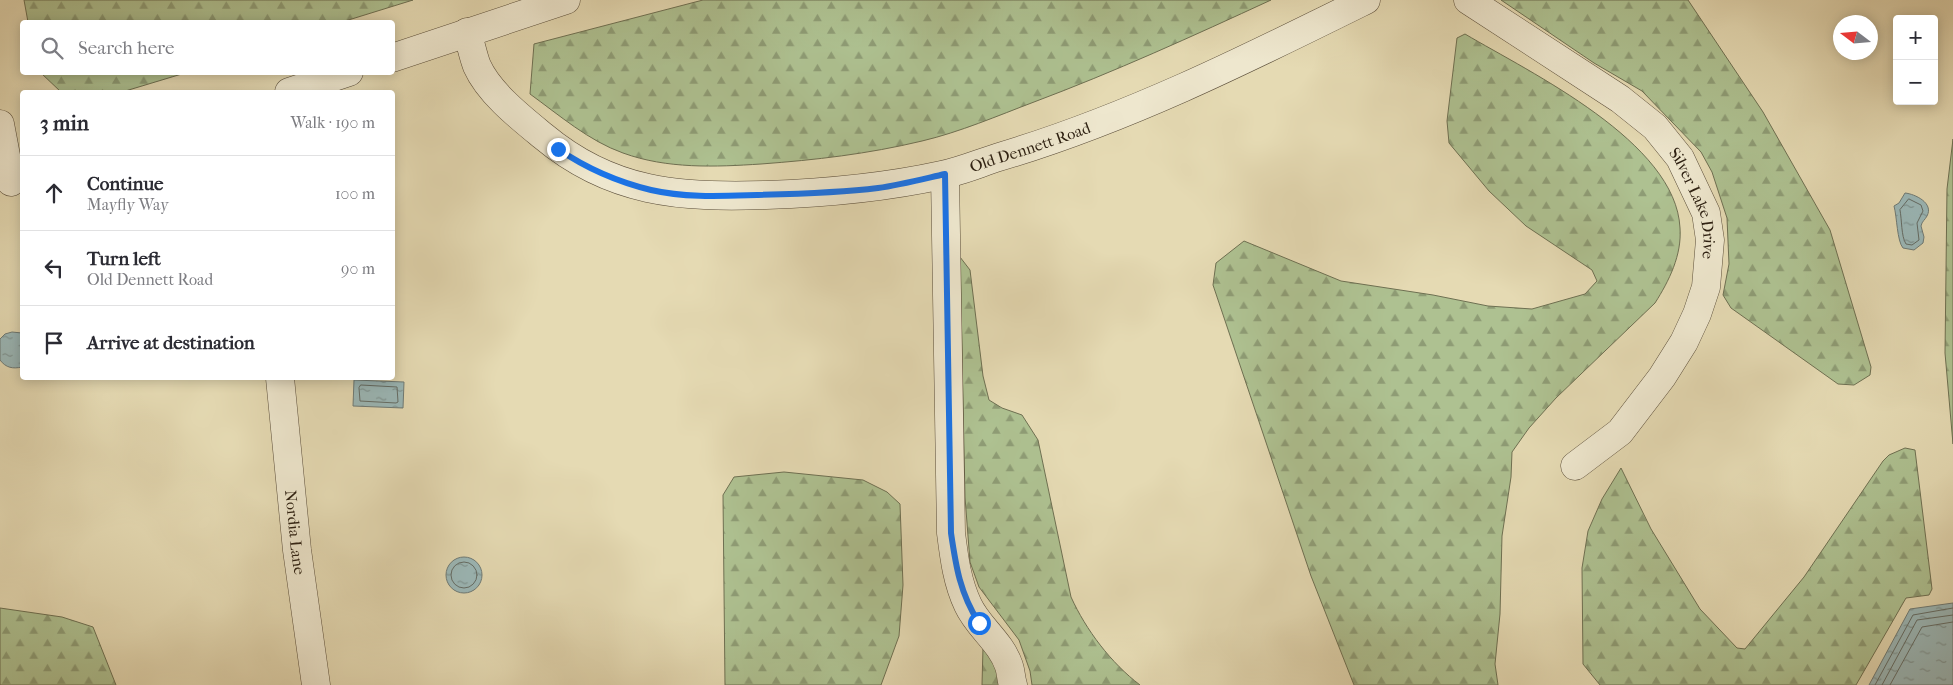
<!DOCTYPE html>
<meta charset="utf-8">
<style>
:root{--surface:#fff;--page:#f7f7f7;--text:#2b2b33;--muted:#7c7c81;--line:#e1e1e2}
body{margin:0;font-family:"IM FELL French Canon",serif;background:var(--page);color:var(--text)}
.controls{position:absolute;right:15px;top:15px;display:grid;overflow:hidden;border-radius:5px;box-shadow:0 2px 12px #0003}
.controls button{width:45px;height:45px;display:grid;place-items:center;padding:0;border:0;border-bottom:1px solid var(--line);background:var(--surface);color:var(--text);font:25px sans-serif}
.compass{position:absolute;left:1833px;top:15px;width:45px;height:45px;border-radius:50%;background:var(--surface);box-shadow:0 2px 12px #0003;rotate:286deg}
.stop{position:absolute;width:15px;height:15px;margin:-11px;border:4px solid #1a73e8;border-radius:50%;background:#fff}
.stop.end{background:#1a73e8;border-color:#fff;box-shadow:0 1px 5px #0008}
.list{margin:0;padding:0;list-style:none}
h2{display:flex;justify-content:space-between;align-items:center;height:65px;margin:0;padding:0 20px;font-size:21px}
h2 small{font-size:16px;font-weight:400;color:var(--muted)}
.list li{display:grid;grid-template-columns:32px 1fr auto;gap:15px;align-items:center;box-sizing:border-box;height:75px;padding:0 20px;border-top:1px solid var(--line)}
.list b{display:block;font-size:19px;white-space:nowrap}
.list p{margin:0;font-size:16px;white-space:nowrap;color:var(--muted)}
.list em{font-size:16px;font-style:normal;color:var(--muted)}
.icon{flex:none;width:28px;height:28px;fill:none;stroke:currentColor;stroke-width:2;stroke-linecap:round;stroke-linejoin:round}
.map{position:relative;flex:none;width:1953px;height:685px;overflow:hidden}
.search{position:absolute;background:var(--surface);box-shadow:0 2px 12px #0003;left:20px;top:20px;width:375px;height:55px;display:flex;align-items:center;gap:12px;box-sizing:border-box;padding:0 18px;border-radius:5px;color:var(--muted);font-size:19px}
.panel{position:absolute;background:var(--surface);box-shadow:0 2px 12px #0003;left:20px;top:90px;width:375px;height:290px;border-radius:5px}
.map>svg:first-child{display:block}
.forest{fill:url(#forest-firs);stroke:#6e7052}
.water{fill:url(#water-ripples);stroke:#6f7b76}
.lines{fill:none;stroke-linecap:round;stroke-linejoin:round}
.shore{stroke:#646c65;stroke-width:1}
.minor-casing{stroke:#5b4e3a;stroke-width:29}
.minor{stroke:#eee7ce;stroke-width:28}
.route{stroke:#1a73e8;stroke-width:6}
.labels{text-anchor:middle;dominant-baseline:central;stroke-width:4.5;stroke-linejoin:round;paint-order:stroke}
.street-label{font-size:16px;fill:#2d2012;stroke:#eee7ce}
</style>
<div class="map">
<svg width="1953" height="685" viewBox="0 0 1953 685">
<defs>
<pattern id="forest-firs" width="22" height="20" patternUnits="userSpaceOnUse" patternTransform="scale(1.25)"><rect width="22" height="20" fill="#aec191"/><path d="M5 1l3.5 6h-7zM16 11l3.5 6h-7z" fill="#8e9c75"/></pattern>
<pattern id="water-ripples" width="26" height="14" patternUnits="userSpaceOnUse" patternTransform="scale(1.25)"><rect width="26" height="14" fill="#9bb8b8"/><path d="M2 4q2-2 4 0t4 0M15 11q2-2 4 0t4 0" fill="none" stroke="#7f9594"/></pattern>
</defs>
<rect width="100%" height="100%" fill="#e5dab3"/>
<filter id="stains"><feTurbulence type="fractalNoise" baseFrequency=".004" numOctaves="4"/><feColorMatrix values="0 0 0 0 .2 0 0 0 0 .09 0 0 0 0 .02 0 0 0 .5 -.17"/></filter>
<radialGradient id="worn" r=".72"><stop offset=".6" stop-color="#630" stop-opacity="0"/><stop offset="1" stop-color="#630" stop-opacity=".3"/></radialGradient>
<g class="forest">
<path d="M24,0H413L342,22H28Z"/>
<path d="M703,0H1271C1193,36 1114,72 1034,102C997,116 960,132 922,141C868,154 815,160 761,164C715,167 667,169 623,153C589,141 559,115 530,94L534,44Z"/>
<path d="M1501,0H1688L1763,112L1830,230L1871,367L1870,375L1854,385L1838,384L1731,308L1723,295L1729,264L1727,218L1712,172L1701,152L1642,91L1594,63Z"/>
<path d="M1465,34C1531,73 1676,142 1680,228C1682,255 1669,281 1655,303L1556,398L1529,428L1512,452L1511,477L1502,536L1500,614L1495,664L1498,685H1354L1311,576L1213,285L1216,263L1244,241L1341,281L1433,295L1488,306L1532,309L1585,294L1597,281L1592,270L1526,226L1489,191L1449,143L1447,121L1457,38Z"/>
<path d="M41,73H185L122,92H61Z"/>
<path d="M1953,139V444L1945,353L1947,189Z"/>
<path d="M960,257L970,270L983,376L989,400L1002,408L1022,415L1038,440L1071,597C1086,630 1111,663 1140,685H1032L1030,671L1019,640L979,587L970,562L965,497Z"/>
<path d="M1905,448L1915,450L1932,589L1929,595L1906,598L1856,685H1600L1583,664L1582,568L1588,531L1602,499L1621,468L1651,529L1700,609L1737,648L1745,649L1804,577L1883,461L1889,455Z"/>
<path d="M784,472L863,480L887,492L900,504L903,585L899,636L881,685H725L723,495L734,477Z"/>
<path d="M0,608L62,617L93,627L116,685H0Z"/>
<path d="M983,647L998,667L1000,685H982Z"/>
</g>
<g class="water">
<path d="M1905,193C1915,194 1934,203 1927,216C1925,220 1922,221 1921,226L1924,237L1923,243L1914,250L1903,248C1897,241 1897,217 1894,206L1899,203Z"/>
<path d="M12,332L22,333V367C13,369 6,368 0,360V339L5,334Z"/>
<path d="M354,380L404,382L403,408L353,406Z"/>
<circle cx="464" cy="575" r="18"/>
<path d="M1953,603V685H1869L1910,609Z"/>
</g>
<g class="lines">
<g class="shore">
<path d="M1909,199L1921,205L1923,211L1917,223L1919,240L1912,245L1906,244C1901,236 1902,220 1900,210Z"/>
<path d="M361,385L397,387L398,402L396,403L360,401L359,388Z"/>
<circle cx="464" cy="575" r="13"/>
<path d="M1875,685L1913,615L1953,608"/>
<path d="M1882,685L1917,620L1953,615"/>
<path d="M1890,685L1922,627L1953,622"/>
</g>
<defs>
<g id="minor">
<path id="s1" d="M1468,0L1620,99L1655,127L1680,158L1706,213L1710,240L1706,287L1697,314L1684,342L1662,377L1620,432L1575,466"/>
<path id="s2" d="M467,32C471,44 473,56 477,66C489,93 521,118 543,136C611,193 680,198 766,195C825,193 883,188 942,175C961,171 980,163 999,157C1127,119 1247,59 1366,0"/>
<path d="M392,58L566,0"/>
<path d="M289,92L349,72"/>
<path d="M0,124L11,182"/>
<path d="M945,175L951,533C954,557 957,582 968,605C978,627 1001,642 1009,666C1011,672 1011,679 1013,685"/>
<path id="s3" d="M280,378L297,550L316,685"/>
</g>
</defs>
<use href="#minor" class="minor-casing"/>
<use href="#minor" class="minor"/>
</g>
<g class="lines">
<path class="route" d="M558,149C586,168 618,182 651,190C686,198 722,196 757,195C797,194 838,193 878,188C900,185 923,179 945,174L951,533C956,567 960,593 979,623"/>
</g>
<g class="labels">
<g class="street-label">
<text stroke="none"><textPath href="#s2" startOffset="639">Old Dennett Road</textPath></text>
<text stroke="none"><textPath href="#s1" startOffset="314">Silver Lake Drive</textPath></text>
<text stroke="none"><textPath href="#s3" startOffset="155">Nordia Lane</textPath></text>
</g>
</g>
<rect width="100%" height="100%" filter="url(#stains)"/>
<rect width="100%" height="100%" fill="url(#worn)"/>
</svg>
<div class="controls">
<button>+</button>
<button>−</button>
</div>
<svg class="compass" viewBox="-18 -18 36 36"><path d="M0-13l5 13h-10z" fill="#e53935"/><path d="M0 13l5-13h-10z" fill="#7c7c81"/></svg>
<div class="stop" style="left:979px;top:623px"></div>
<div class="stop end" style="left:558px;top:149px"></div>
<div class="search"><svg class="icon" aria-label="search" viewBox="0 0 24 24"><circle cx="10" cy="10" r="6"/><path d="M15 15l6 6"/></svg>Search here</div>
<section class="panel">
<h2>3 min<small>Walk · 190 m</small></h2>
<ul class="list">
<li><svg class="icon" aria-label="ahead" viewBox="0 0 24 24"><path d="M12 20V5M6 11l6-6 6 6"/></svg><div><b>Continue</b><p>Mayfly Way</p></div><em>100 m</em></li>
<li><svg class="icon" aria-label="left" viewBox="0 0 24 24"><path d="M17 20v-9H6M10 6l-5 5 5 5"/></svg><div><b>Turn left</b><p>Old Dennett Road</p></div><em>90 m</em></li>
<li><svg class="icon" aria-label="arrive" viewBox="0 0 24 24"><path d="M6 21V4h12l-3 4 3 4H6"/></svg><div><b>Arrive at destination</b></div></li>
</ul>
</section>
</div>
